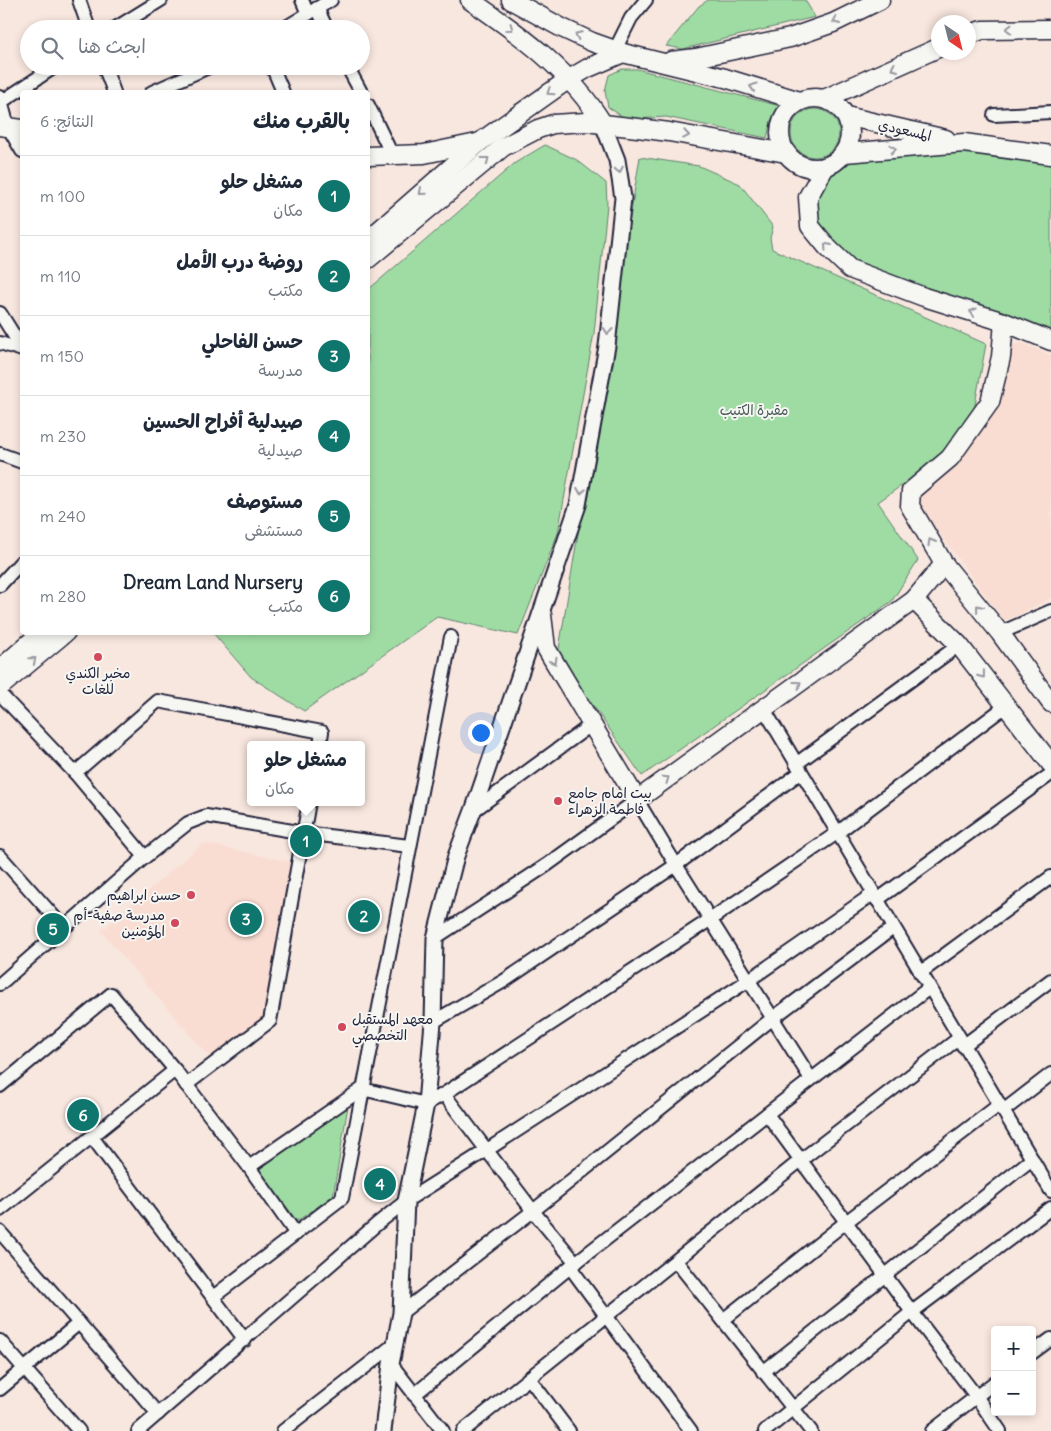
<!DOCTYPE html>
<html lang="ar">
<meta charset="utf-8">
<style>
:root{--surface:#fff;--page:#f2f2f3;--text:#1f2937;--muted:#747a83;--line:#e0e1e3;--accent:#0f766e}
body{margin:0;font-family:Delius,"Playpen Sans Arabic",sans-serif;background:var(--page);color:var(--text);direction:rtl}
.controls{position:absolute;right:15px;bottom:15px;display:grid;overflow:hidden;border-radius:5px;box-shadow:0 2px 8px #0003}
.controls button{width:45px;height:45px;display:grid;place-items:center;padding:0;border:0;border-bottom:1px solid var(--line);background:var(--surface);color:var(--text);font:25px sans-serif}
.compass{position:absolute;left:931px;top:15px;width:45px;height:45px;border-radius:50%;background:var(--surface);box-shadow:0 2px 8px #0003;rotate:145deg}
.you{position:absolute;left:480px;top:732px;width:18px;height:18px;margin:-12px;border:4px solid #fff;border-radius:50%;background:#1a73e8;box-shadow:0 0 0 8px #1a73e833}
.badge{display:grid;place-items:center;width:32px;height:32px;border-radius:50%;background:var(--accent);color:#fff;font-size:16px;font-weight:700}
.pin{position:absolute;translate:-50% -50%;border:2px solid #fff;box-shadow:0 1px 5px #0006}
.popup{position:absolute;left:247px;top:741px;width:118px;height:65px;box-sizing:border-box;display:grid;place-content:center;border-radius:5px;background:var(--surface);filter:drop-shadow(0 1px 4px #0005);font-size:16px;white-space:nowrap;color:var(--muted)}
.popup b{font-size:19px;color:var(--text)}
.popup::after{content:'';position:absolute;left:50%;top:100%;margin-left:-10px;border:10px solid transparent;border-top-color:var(--surface)}
.list{margin:0;padding:0;list-style:none}
h2{display:flex;justify-content:space-between;align-items:center;height:65px;margin:0;padding:0 20px;font-size:21px}
h2 small{font-size:16px;font-weight:400;color:var(--muted)}
.list li{display:grid;grid-template-columns:32px 1fr auto;gap:15px;align-items:center;box-sizing:border-box;height:80px;padding:0 20px;border-top:1px solid var(--line)}
.list b{display:block;font-size:19px;white-space:nowrap}
.list p{margin:0;font-size:16px;white-space:nowrap;color:var(--muted)}
.list em{font-size:16px;font-style:normal;color:var(--muted)}
.icon{flex:none;width:28px;height:28px;fill:none;stroke:currentColor;stroke-width:2;stroke-linecap:round;stroke-linejoin:round}
.map{position:relative;flex:none;width:1051px;height:1431px;overflow:hidden;direction:ltr}
.search{position:absolute;background:var(--surface);box-shadow:0 2px 8px #0003;left:20px;top:20px;width:350px;height:55px;display:flex;align-items:center;gap:12px;box-sizing:border-box;padding:0 18px;border-radius:28px;color:var(--muted);font-size:19px}
.panel{position:absolute;background:var(--surface);box-shadow:0 2px 8px #0003;left:20px;top:90px;width:350px;height:545px;border-radius:5px;direction:rtl}
.map>svg:first-child{display:block}
.built{fill:#faddd2}
.green{fill:#9fdca3;stroke:#607f6f}
.lines{fill:none;stroke-linecap:round;stroke-linejoin:round}
.minor-casing{stroke:#22223b;stroke-width:16}
.tertiary-casing{stroke:#22223b;stroke-width:19}
.secondary-casing{stroke:#22223b;stroke-width:21}
.minor{stroke:#f6f6f2;stroke-width:12}
.tertiary{stroke:#f6f6f2;stroke-width:15}
.secondary{stroke:#f6f6f2;stroke-width:18}
.oneway{stroke:#9797a0}
.poi-dot{fill:#d1495b;stroke:#f6f6f2;stroke-width:2}
.labels{text-anchor:middle;dominant-baseline:central;stroke-width:4;stroke-linejoin:round;paint-order:stroke}
.street-label{font-size:14px;fill:#22223b;stroke:#f6f6f2}
.park-label{font-size:14px;fill:#485a5a;stroke:#f6f6f2}
.poi-label{font-size:14px;fill:#22223b;stroke:#f6f6f2;text-anchor:start}
</style>
<div class="map">
<svg width="1051" height="1431" viewBox="0 0 1051 1431">
<rect width="100%" height="100%" fill="#f8e7df"/>
<filter id="ink" filterUnits="userSpaceOnUse"><feTurbulence type="fractalNoise" baseFrequency=".02" numOctaves="2"/><feDisplacementMap in="SourceGraphic" scale="10" xChannelSelector="R" yChannelSelector="G"/><feConvolveMatrix kernelMatrix="1 2 1 2 8 2 1 2 1" color-interpolation-filters="sRGB"/></filter>
<g filter="url(#ink)">
<g class="built">
<path d="M1022,343L1051,355V598L1012,618L1003,620L919,505L920,495L958,463L998,407L1006,356L1010,346Z"/>
<path d="M203,843L291,862L264,1018L209,1057L101,931Z"/>
</g>
<g class="green">
<path d="M708,0H805L815,17L683,49L666,46L699,6Z"/>
<path d="M622,69H637L780,106L771,121L767,138L666,117L636,119L623,117L608,107L605,91L609,75Z"/>
<circle cx="815" cy="133" r="24"/>
<path d="M964,143L1051,155V341L850,269L810,226L825,167L841,158Z"/>
<path d="M545,145L577,160L606,183L607,205L594,333L558,533L518,635L437,617L304,711L251,677L213,633L368,632V290L515,163Z"/>
<path d="M640,157L699,166L740,184L773,227L770,238L772,249L986,344L974,410L934,463L878,502L918,560L892,601L642,776L558,655Z"/>
<path d="M348,1106L333,1196L297,1221L259,1169Z"/>
</g>
<g class="lines">
<defs>
<g id="minor">
<path d="M79,0L89,29"/>
<path d="M302,0L308,14"/>
<path d="M317,8L327,29"/>
<path d="M114,29L161,0"/>
<path d="M283,29L331,0"/>
<path d="M615,50L631,18L646,0"/>
<path d="M104,66L114,92"/>
<path d="M272,66L283,92"/>
<path d="M347,66L361,92"/>
<path d="M152,92L211,66"/>
<path d="M0,97L8,127L22,151"/>
<path d="M1,102L56,66"/>
<path d="M368,105L392,155"/>
<path d="M994,115L1051,112"/>
<path d="M0,313L22,348"/>
<path d="M0,343L22,350"/>
<path d="M0,454L22,462"/>
<path d="M0,585L22,561"/>
<path d="M1000,633L1051,611"/>
<path d="M0,694L75,773L145,857"/>
<path d="M764,709L1051,1191"/>
<path d="M796,764L959,645"/>
<path d="M75,773L158,701L322,732L320,745"/>
<path d="M473,811L591,725"/>
<path d="M0,856L64,928"/>
<path d="M877,900L1051,774"/>
<path d="M435,938L547,865L637,800L676,865L811,1079"/>
<path d="M920,973L1051,877"/>
<path d="M0,984L145,857L188,823L206,816L304,833L409,846"/>
<path d="M433,1022L504,981L676,865L801,772"/>
<path d="M963,1046L1051,980"/>
<path d="M186,1085L270,1021L309,802"/>
<path d="M0,1086L111,994L175,1070L249,1167L296,1234"/>
<path d="M444,1094L533,1211L576,1263"/>
<path d="M1003,1111L1051,1074"/>
<path d="M767,1114L912,1312L976,1396L1000,1431"/>
<path d="M92,1137L245,1340"/>
<path d="M249,1167L362,1089L426,1104L444,1094L711,919L837,833L1006,706"/>
<path d="M0,1210L175,1070"/>
<path d="M0,1232L158,1414"/>
<path d="M676,1261L811,1431"/>
<path d="M570,1267L691,1431"/>
<path d="M213,1297L342,1198L451,637"/>
<path d="M401,1313L533,1211L773,1018L893,928"/>
<path d="M723,1320L846,1222L999,1105"/>
<path d="M0,1341L79,1431"/>
<path d="M1032,1353L1051,1339"/>
<path d="M391,1364L443,1431"/>
<path d="M763,1372L1032,1159"/>
<path d="M529,1378L569,1431"/>
<path d="M0,1389L79,1323"/>
<path d="M414,1395L570,1267L929,988"/>
<path d="M138,1431L377,1224L406,1201L487,1150L749,980L873,894"/>
<path d="M283,1431L396,1343"/>
<path d="M463,1431L801,1160L959,1038"/>
<path d="M765,1431L912,1312L1051,1208"/>
<path d="M932,1431L995,1382"/>
</g>
<path id="tertiary" d="M383,1431L391,1364L401,1313L406,1201L426,1104L433,1022L435,938L456,856L473,811L578,505L607,346L623,198L617,160L603,124"/>
<g id="secondary">
<path d="M470,0C521,35 570,70 603,124"/>
<path d="M511,0L562,28L592,42L623,53L725,78L800,101"/>
<path d="M968,35L982,30L1051,29"/>
<path d="M671,61L696,58L790,38L833,23L880,0"/>
<circle cx="815" cy="133" r="35"/>
<path d="M824,99L938,48"/>
<path d="M846,116L946,139"/>
<path d="M0,126L22,129"/>
<path d="M845,153L964,143L1051,155"/>
<path d="M368,156L424,154L477,143"/>
<path d="M825,167L808,197L810,226L828,248L850,269L924,297L1004,322L1051,341"/>
<path d="M368,240L480,142L569,79L588,68L623,53"/>
<path d="M368,259L503,147L538,129L553,124L586,122L638,128L669,132L786,153"/>
<path d="M944,564L1000,633L1051,703"/>
<path d="M914,600L959,645L1051,764"/>
<path d="M542,615L546,648L637,800L914,600L944,564L910,506L911,491L950,458L990,402L1001,357L1004,322"/>
<path d="M0,669L42,632"/>
<path d="M0,687L66,632"/>
</g>
</defs>
<use href="#minor" class="minor-casing"/>
<use href="#tertiary" class="tertiary-casing"/>
<use href="#secondary" class="secondary-casing"/>
<use href="#minor" class="minor"/>
<use href="#tertiary" class="tertiary"/>
<use href="#secondary" class="secondary"/>
</g>
<defs><path id="oneway-chevron" d="M-2-3.5L2.5 0L-2 3.5" fill="none" stroke-width="1.6" stroke-linecap="round" stroke-linejoin="round" transform="scale(1.25)"/></defs>
<g class="oneway">
<use href="#oneway-chevron" transform="translate(836 21) rotate(156)"/>
<use href="#oneway-chevron" transform="translate(510 28) rotate(36)"/>
<use href="#oneway-chevron" transform="translate(1009 29) rotate(180)"/>
<use href="#oneway-chevron" transform="translate(578 35) rotate(-155)"/>
<use href="#oneway-chevron" transform="translate(894 68) rotate(156)"/>
<use href="#oneway-chevron" transform="translate(753 87) rotate(-163)"/>
<use href="#oneway-chevron" transform="translate(550 92) rotate(146)"/>
<use href="#oneway-chevron" transform="translate(686 135) rotate(10)"/>
<use href="#oneway-chevron" transform="translate(893 149) rotate(-5)"/>
<use href="#oneway-chevron" transform="translate(486 160) rotate(-38)"/>
<use href="#oneway-chevron" transform="translate(619 170) rotate(78)"/>
<use href="#oneway-chevron" transform="translate(422 192) rotate(139)"/>
<use href="#oneway-chevron" transform="translate(827 246) rotate(-132)"/>
<use href="#oneway-chevron" transform="translate(973 312) rotate(-163)"/>
<use href="#oneway-chevron" transform="translate(608 331) rotate(96)"/>
<use href="#oneway-chevron" transform="translate(581 491) rotate(100)"/>
<use href="#oneway-chevron" transform="translate(931 542) rotate(-120)"/>
<use href="#oneway-chevron" transform="translate(979 608) rotate(-129)"/>
<use href="#oneway-chevron" transform="translate(33 660) rotate(-39)"/>
<use href="#oneway-chevron" transform="translate(554 661) rotate(60)"/>
<use href="#oneway-chevron" transform="translate(982 675) rotate(52)"/>
<use href="#oneway-chevron" transform="translate(798 684) rotate(-36)"/>
<use href="#oneway-chevron" transform="translate(666 779) rotate(-35)"/>
</g>
</g>
<g class="poi-dot">
<circle cx="98" cy="657" r="5"/>
<circle cx="558" cy="801" r="5"/>
<circle cx="191" cy="895" r="5"/>
<circle cx="175" cy="923" r="5"/>
<circle cx="342" cy="1027" r="5"/>
</g>
<g class="labels">
<g class="street-label">
<text transform="translate(905 130) rotate(13)">المسعودي</text>
</g>
<g class="park-label">
<text x="754" y="410">مقبرة الكتيب</text>
</g>
<g class="poi-label">
<text x="98" y="673" text-anchor="middle">مخبر الكندي<tspan x="98" dy="16">للغات</tspan></text>
<text x="568" y="793">بيت امام جامع<tspan x="568" dy="16">فاطمة الزهراء</tspan></text>
<text x="181" y="895" text-anchor="end">حسن ابراهيم</text>
<text x="165" y="915" text-anchor="end">مدرسة صفية-أم<tspan x="165" dy="16">المؤمنين</tspan></text>
<text x="352" y="1019">معهد المستقبل<tspan x="352" dy="16">التخصصي</tspan></text>
</g>
</g>
</svg>
<div class="controls">
<button>+</button>
<button>−</button>
</div>
<svg class="compass" viewBox="-18 -18 36 36"><path d="M0-13l5 13h-10z" fill="#e53935"/><path d="M0 13l5-13h-10z" fill="#747a83"/></svg>
<div class="you"></div>
<div class="pin badge" style="left:306px;top:841px">1</div>
<div class="popup"><b>مشغل حلو</b>مكان</div>
<div class="pin badge" style="left:364px;top:916px">2</div>
<div class="pin badge" style="left:246px;top:919px">3</div>
<div class="pin badge" style="left:380px;top:1184px">4</div>
<div class="pin badge" style="left:53px;top:929px">5</div>
<div class="pin badge" style="left:83px;top:1115px">6</div>
<div class="search"><svg class="icon" aria-label="search" viewBox="0 0 24 24"><circle cx="10" cy="10" r="6"/><path d="M15 15l6 6"/></svg>ابحث هنا</div>
<section class="panel">
<h2>بالقرب منك<small>النتائج: 6</small></h2>
<ul class="list">
<li><span class="badge">1</span><div><b>مشغل حلو</b><p>مكان</p></div><em>100 m</em></li>
<li><span class="badge">2</span><div><b>روضة درب الأمل</b><p>مكتب</p></div><em>110 m</em></li>
<li><span class="badge">3</span><div><b>حسن الفاحلي</b><p>مدرسة</p></div><em>150 m</em></li>
<li><span class="badge">4</span><div><b>صيدلية أفراح الحسين</b><p>صيدلية</p></div><em>230 m</em></li>
<li><span class="badge">5</span><div><b>مستوصف</b><p>مستشفى</p></div><em>240 m</em></li>
<li><span class="badge">6</span><div><b>Dream Land Nursery</b><p>مكتب</p></div><em>280 m</em></li>
</ul>
</section>
</div>
